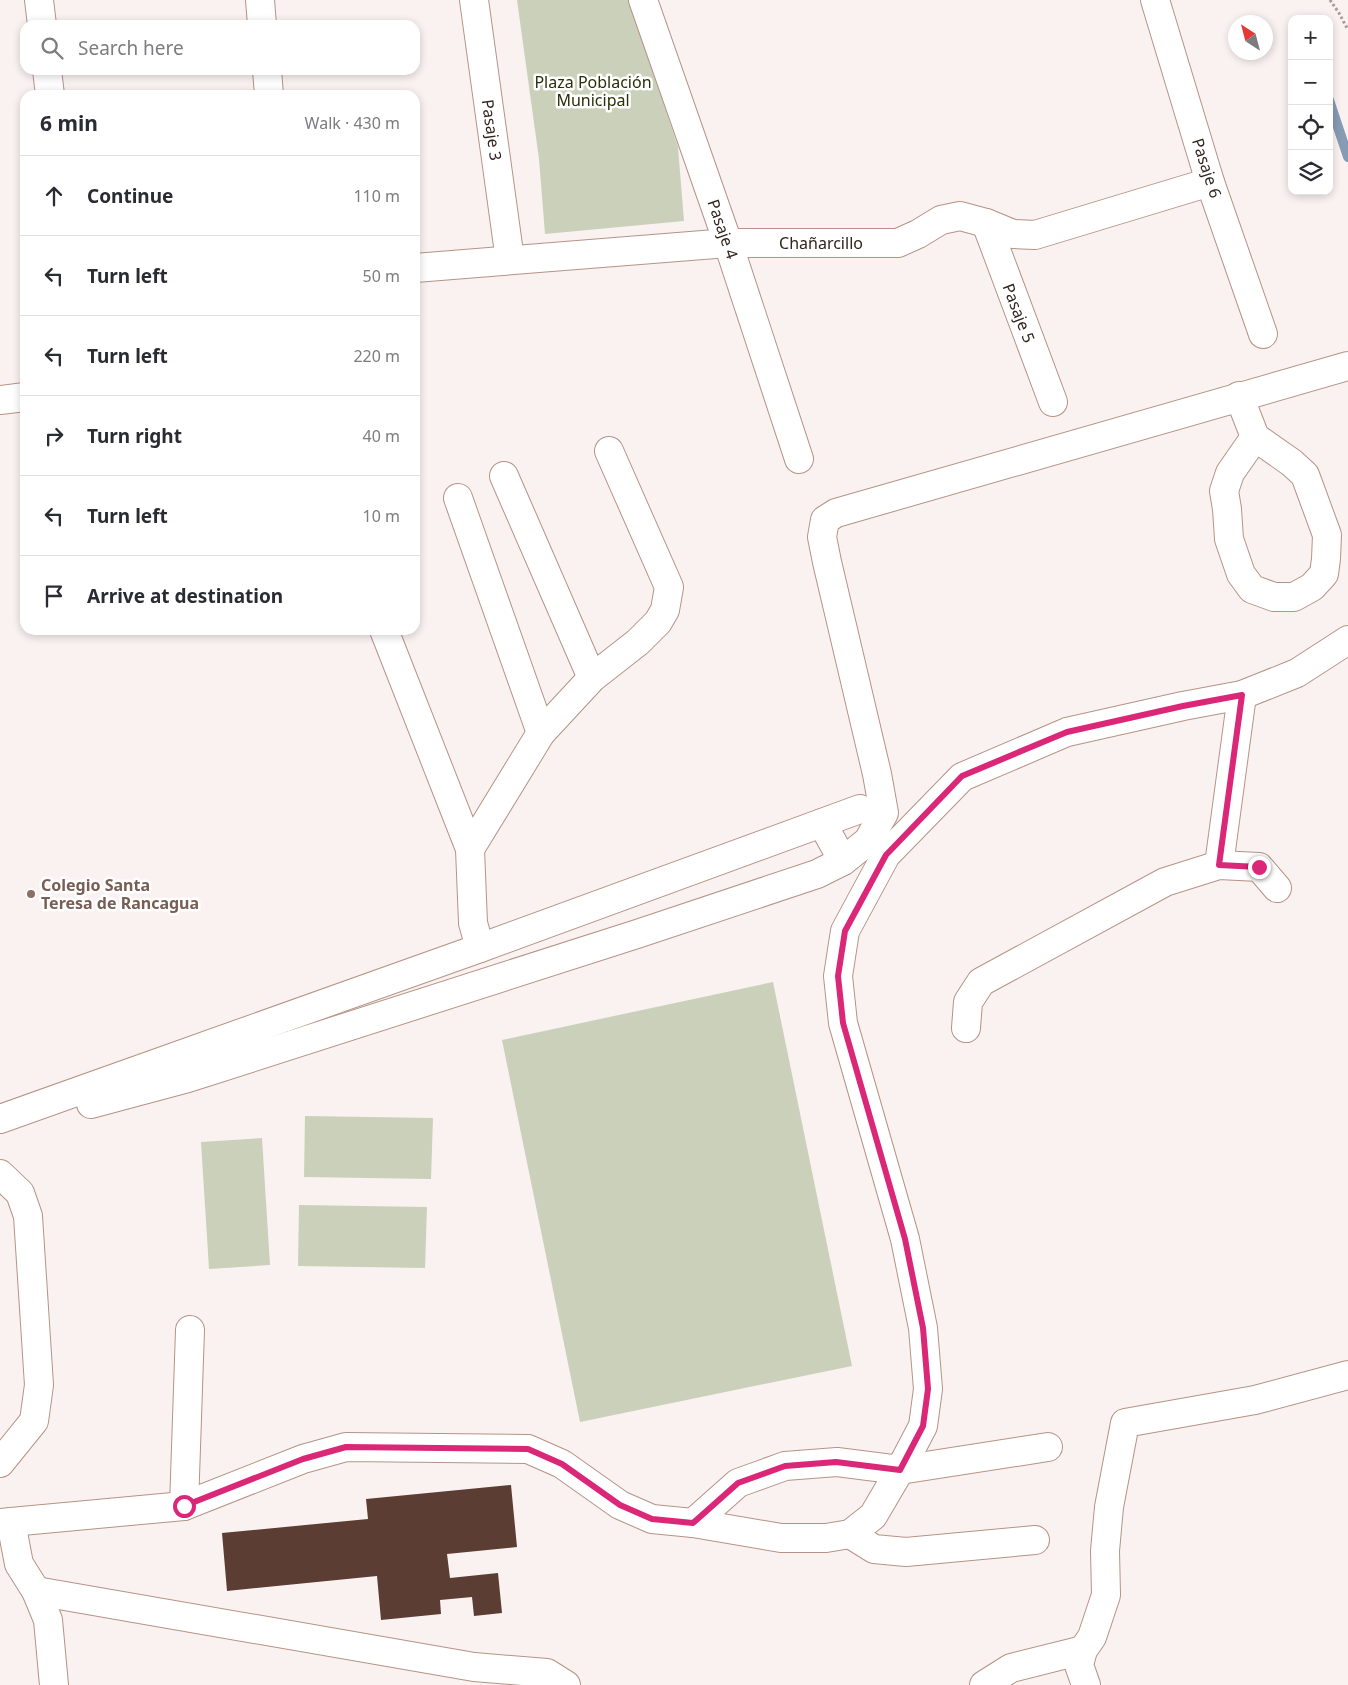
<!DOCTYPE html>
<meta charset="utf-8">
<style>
:root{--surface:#fff;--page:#f7f7f7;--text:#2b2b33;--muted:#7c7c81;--line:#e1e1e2}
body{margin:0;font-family:"Noto Sans",sans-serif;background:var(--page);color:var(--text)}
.controls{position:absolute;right:15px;top:15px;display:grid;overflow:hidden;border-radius:10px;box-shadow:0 2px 8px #0003}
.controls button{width:45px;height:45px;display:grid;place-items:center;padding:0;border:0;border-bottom:1px solid var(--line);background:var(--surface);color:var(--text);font:25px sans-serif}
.compass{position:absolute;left:1228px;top:15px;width:45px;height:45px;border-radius:50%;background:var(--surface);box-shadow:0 2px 8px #0003;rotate:324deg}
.stop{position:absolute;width:15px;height:15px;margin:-11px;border:4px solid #db2777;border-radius:50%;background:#fff}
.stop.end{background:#db2777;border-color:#fff;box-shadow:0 1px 5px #0008}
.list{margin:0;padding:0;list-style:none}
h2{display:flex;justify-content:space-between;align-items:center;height:65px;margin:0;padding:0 20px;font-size:21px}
h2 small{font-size:16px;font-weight:400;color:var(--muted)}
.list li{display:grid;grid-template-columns:32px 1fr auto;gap:15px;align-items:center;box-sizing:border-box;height:80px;padding:0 20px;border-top:1px solid var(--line)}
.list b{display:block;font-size:19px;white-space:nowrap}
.list em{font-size:16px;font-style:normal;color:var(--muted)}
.icon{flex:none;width:28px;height:28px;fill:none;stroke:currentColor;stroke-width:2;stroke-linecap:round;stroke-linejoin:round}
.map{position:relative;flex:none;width:1348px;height:1685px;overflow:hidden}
.search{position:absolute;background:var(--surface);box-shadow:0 2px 8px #0003;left:20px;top:20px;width:400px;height:55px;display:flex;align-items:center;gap:12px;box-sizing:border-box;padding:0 18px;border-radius:15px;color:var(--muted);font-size:19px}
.panel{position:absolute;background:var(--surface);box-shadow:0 2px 8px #0003;left:20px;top:90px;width:400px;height:545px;border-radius:15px}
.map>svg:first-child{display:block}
.green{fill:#cbd0ba}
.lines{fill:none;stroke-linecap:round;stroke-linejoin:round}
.stream{stroke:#879bb5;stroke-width:10}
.building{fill:#5b3d33}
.minor-casing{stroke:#b59386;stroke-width:30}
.path{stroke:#a79c99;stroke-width:3;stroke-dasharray:2.5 2.5;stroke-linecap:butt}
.minor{stroke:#fff;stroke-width:28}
.route{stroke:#db2777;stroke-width:6}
.education-dot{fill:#8d6e63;stroke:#fff;stroke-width:2}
.labels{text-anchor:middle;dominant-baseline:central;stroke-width:5;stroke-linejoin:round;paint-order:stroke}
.park-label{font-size:16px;fill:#293007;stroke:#fff}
.street-label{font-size:16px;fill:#31231e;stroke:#fff}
.education-label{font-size:16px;font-weight:bold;fill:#785e54;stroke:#fff;text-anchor:start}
</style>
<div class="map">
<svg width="1348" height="1685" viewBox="0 0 1348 1685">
<rect width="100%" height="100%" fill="#faf2f0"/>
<g class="green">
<path d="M517,0H629L678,147L684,221L545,234L539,159Z"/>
<path d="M773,982L852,1366L580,1422L502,1040Z"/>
<path d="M305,1116L433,1118L431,1179L304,1177Z"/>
<path d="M262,1138L270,1265L209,1269L201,1142Z"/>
<path d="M299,1205L427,1207L425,1268L298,1266Z"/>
</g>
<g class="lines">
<path class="stream" d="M1329,100L1348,157"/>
</g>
<path class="building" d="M511,1485L517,1547L447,1554L450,1578L498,1573L502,1613L474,1616L472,1597L440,1600L441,1614L381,1620L377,1576L227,1591L222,1533L368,1519L366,1499Z"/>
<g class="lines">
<defs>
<g id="minor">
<path d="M39,0L42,25"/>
<path d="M260,0L262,25"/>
<path d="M474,0L510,260"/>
<path d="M643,0L728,243L799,459"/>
<path d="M1155,0L1210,182L1263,334"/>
<path d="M47,70L50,95"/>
<path d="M267,70L269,95"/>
<path d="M986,223L1053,402"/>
<path d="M415,268L728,243H898L918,234L941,220L960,216L986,223L1013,234L1035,235L1210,182"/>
<path d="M1239,396L1255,437L1292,463L1305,475L1327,535L1326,559L1324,574L1312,587L1294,597H1274L1252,589L1241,574L1229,539L1227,509L1224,491L1230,473L1255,437"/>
<path d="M0,400L25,397"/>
<path d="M504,476L592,678"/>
<path d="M458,498L541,733"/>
<path d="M384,630L470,849L473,923L480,948"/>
<path d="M822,823L843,861L868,841L884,813L877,774L827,562L822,537L825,520L836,513L1348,366"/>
<path d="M470,849L541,733L592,678L638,642L658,622L665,610L669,587L609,451"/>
<path d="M1219,865L1242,695"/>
<path d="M966,1028L968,1002L981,982L1165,882L1219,865L1259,867L1277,888"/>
<path d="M91,1104L188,1078L637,934L817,874L843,861"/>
<path d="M0,1119L480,948L860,809"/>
<path d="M0,1174L20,1193L28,1216L39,1385L34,1421L0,1463"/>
<path d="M184,1506L190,1330"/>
<path d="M11,1522L184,1506L303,1459L346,1447L528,1449L562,1464L620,1505L652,1519L693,1523L781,1538H826L850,1534L873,1516L900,1470L923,1426L928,1389L923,1328L905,1239L843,1023L838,976L845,931L886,855L962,777L1067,732L1183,706L1242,695L1297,673L1348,640"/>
<path d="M0,1523L11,1522L19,1564L36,1591L48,1620L54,1685"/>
<path d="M693,1523L738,1483L785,1466L837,1462L900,1470L1048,1447"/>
<path d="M850,1534L874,1549L906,1552L1035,1540"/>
<path d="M36,1591L474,1667L547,1673L566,1685"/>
<path d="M984,1685L1011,1668L1083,1650"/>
<path d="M1086,1685L1079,1665L1083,1650L1092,1637L1106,1595L1105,1551L1109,1507L1125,1423L1255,1400L1348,1375"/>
</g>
</defs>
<use href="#minor" class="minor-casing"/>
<path class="path" d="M1330,0L1339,13L1348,30"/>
<use href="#minor" class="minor"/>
</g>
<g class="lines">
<path class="route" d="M184,1506L303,1459L346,1447L528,1449L562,1464L620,1505L652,1519L693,1523L738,1483L785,1466L836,1462L900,1470L923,1426L928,1389L923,1328L905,1239L843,1023L838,976L845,931L886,855L962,776L1067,732L1183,706L1242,695L1219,865L1259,867"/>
</g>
<circle class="education-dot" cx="31" cy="894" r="5"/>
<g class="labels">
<g class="park-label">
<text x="593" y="82">Plaza Población<tspan x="593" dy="18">Municipal</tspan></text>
</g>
<g class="street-label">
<text transform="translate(492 130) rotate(82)">Pasaje 3</text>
<text transform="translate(1207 168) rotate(72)">Pasaje 6</text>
<text transform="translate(723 229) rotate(71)">Pasaje 4</text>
<text x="821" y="243">Chañarcillo</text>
<text transform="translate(1019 313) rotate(69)">Pasaje 5</text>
</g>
<g class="education-label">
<text x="41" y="885">Colegio Santa<tspan x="41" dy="18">Teresa de Rancagua</tspan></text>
</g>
</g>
</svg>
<div class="controls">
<button>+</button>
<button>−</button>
<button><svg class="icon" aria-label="locate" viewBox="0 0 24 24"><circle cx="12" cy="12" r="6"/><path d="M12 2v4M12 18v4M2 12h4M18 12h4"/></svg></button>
<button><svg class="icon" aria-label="layers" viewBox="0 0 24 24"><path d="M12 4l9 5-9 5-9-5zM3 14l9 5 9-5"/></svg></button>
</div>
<svg class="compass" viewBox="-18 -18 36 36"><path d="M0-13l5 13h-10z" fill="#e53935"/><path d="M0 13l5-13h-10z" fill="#7c7c81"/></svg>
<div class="stop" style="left:184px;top:1506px"></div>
<div class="stop end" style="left:1259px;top:867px"></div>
<div class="search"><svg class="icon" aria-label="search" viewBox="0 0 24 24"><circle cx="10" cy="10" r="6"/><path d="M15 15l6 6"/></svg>Search here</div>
<section class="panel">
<h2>6 min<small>Walk · 430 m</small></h2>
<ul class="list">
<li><svg class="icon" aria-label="ahead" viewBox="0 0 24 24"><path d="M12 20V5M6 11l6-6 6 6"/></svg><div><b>Continue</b></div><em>110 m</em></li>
<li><svg class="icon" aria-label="left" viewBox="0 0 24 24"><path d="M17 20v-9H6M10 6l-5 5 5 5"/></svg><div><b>Turn left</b></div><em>50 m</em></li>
<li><svg class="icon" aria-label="left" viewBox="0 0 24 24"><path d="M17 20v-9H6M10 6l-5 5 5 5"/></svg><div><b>Turn left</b></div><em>220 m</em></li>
<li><svg class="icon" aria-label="right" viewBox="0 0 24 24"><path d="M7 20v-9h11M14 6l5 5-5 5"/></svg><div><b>Turn right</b></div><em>40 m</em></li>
<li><svg class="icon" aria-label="left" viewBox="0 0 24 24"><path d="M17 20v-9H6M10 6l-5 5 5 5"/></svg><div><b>Turn left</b></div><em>10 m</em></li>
<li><svg class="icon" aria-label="arrive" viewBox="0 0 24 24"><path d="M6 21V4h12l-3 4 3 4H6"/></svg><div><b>Arrive at destination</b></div></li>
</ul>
</section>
</div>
